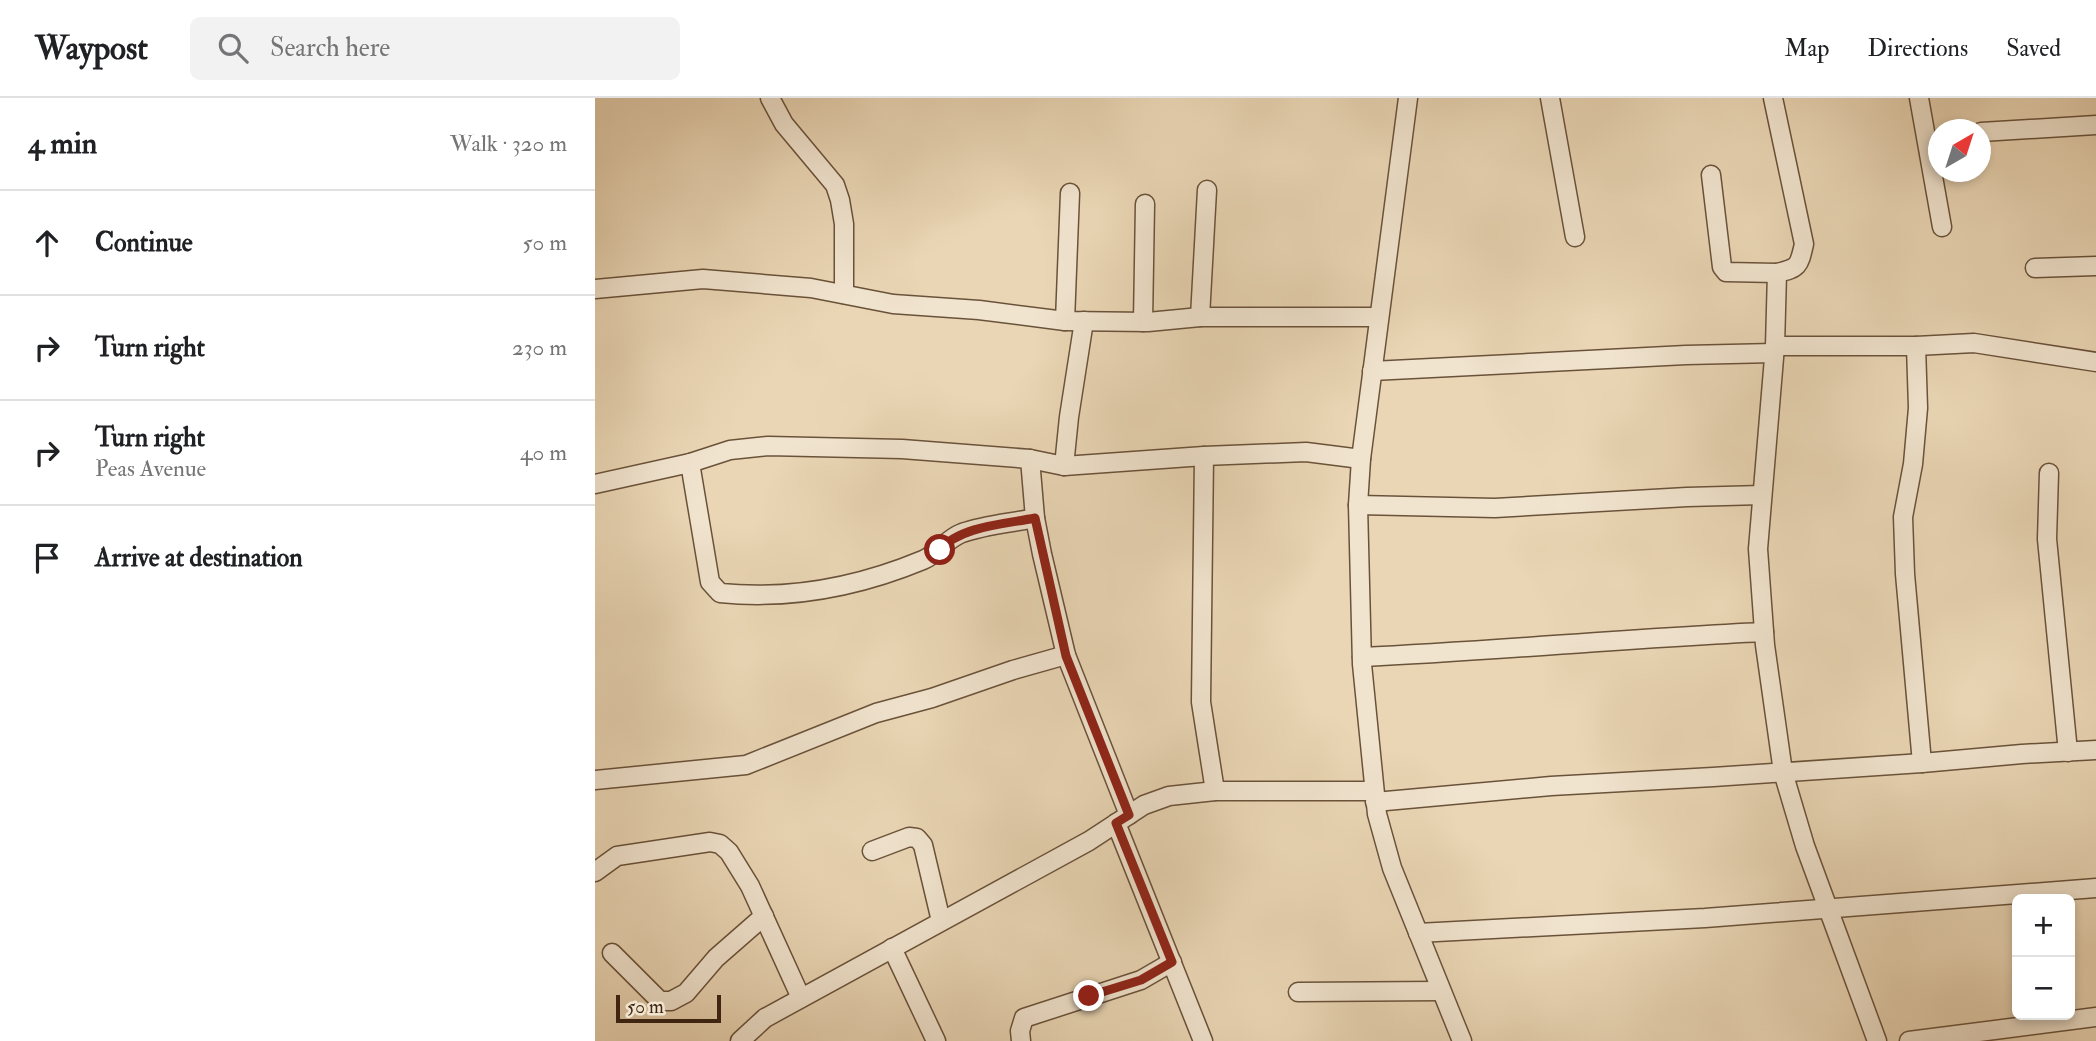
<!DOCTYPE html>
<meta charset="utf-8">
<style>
:root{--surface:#fff;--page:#f2f2f2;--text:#202124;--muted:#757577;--line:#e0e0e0}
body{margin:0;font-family:"IM FELL Double Pica",serif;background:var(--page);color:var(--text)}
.controls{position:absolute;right:21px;bottom:21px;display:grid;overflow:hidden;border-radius:10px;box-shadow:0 4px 10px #0003}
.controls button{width:63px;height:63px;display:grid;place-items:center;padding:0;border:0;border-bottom:2px solid var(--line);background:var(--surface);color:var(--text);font:35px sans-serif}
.compass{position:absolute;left:1333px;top:21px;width:63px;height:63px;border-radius:50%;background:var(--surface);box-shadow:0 4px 10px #0003;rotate:39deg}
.scale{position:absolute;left:21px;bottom:18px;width:105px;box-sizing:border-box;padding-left:7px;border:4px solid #402611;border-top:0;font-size:19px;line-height:24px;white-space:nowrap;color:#402611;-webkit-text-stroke:5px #f1e4cf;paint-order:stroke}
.stop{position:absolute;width:21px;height:21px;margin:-16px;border:5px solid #8f2418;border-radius:50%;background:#fff}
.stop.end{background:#8f2418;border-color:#fff;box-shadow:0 2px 7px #0008}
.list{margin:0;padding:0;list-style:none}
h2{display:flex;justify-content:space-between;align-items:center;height:91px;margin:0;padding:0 28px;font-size:30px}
h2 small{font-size:23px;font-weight:400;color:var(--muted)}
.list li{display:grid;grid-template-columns:46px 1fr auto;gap:21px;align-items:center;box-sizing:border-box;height:105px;padding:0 28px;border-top:2px solid var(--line)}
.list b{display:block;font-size:26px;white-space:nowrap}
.list p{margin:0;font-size:23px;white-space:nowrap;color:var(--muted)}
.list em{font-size:23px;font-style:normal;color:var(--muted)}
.icon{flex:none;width:38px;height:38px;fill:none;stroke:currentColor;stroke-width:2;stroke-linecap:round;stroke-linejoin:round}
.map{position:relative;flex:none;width:1501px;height:943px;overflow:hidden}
header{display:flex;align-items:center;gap:42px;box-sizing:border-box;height:98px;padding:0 35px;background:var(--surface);border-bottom:2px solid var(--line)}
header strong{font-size:33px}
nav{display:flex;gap:38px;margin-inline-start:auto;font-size:24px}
.search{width:490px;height:63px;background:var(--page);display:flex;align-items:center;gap:18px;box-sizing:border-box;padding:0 24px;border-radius:10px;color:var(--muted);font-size:26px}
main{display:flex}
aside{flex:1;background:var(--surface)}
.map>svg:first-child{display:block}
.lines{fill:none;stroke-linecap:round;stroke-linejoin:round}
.minor-casing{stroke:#6a523a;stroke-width:21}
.minor{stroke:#f1e4cf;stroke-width:18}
.route{stroke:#8f2418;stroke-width:9}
</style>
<header>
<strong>Waypost</strong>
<div class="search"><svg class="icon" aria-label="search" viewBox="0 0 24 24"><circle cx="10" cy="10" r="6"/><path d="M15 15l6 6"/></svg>Search here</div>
<nav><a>Map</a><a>Directions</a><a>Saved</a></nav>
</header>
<main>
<aside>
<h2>4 min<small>Walk · 320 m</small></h2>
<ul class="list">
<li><svg class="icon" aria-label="ahead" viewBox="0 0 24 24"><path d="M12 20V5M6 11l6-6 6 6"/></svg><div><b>Continue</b></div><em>50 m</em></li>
<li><svg class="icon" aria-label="right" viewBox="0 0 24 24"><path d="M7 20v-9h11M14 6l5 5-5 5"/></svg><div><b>Turn right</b></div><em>230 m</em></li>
<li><svg class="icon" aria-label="right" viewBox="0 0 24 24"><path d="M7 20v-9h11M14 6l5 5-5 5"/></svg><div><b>Turn right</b><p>Peas Avenue</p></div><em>40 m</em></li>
<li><svg class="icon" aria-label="arrive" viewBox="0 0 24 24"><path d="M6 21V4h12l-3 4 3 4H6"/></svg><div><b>Arrive at destination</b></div></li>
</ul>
</aside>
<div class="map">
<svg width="1501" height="943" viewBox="0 0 1501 943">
<rect width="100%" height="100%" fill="#ead6b5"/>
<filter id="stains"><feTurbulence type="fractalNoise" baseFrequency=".00286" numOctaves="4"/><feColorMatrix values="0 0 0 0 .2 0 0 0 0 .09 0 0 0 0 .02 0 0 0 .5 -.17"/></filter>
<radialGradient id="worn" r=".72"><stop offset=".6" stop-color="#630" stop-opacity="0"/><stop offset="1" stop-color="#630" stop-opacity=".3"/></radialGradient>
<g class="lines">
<defs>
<g id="minor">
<path d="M175,0L189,26L240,87L245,102L249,126V196"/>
<path d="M813,0L766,361L763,407L767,566L782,716L797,770L867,943"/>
<path d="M955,0L980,139"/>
<path d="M1178,0L1209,146C1204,168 1204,170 1182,175L1180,248L1163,451L1170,547L1188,674L1210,748L1282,943"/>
<path d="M1324,0L1347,129"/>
<path d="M1386,34L1501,27"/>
<path d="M1116,77L1127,169L1131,174L1182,175"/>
<path d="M1440,170L1501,168"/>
<path d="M0,191L108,181L216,190L298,206L384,212L470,223L553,224L605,219H784"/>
<path d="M605,219L612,92"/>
<path d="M470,223L475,95"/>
<path d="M548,224L550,106"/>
<path d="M1180,248H1321L1379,245L1501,264"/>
<path d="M1321,248L1323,310L1318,366L1308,419L1310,476L1327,665"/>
<path d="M777,273L1091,257L1179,255"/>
<path d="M609,358L606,604L620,693"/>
<path d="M435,361L440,420L447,456L471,557L534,717"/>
<path d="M95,365L115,484L125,495C195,502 263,489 328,462C343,456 351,441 367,435C390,427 416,425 440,420"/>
<path d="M469,368L474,319L489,223"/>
<path d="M1454,375L1452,441L1473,654"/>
<path d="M0,386L95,365L135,352L173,348L307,351L435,361L469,368L609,358L711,354L766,361"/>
<path d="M763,407L900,410L1092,399L1167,397"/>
<path d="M767,559C901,553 1034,540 1169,534"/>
<path d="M0,682L151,667L281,615L337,600L418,572L471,557"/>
<path d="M780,704L956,688L1118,679L1327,665L1427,656L1501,652"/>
<path d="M521,725L608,943"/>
<path d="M277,753L314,739L322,740L328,747L346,823"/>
<path d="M0,774L22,758L115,744L125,746L134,754L155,788L206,900"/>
<path d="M823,835L1110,820L1501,790"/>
<path d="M297,850L341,943"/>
<path d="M17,855L65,903H76L91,895L121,860L169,818"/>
<path d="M703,894L846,893"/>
<path d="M145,943L170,920L494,743L549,707L574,698L620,693H779"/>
<path d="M426,943L425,933L429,920L546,882L577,864"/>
<path d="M1314,943L1501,919"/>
</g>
</defs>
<use href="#minor" class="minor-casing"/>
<use href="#minor" class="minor"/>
</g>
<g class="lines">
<path class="route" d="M345,452C365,428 411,426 440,420L471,558L534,717L521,725L577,864L546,882L494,898"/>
</g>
<rect width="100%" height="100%" filter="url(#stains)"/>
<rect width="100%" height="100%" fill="url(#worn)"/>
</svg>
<div class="controls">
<button>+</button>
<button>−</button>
</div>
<svg class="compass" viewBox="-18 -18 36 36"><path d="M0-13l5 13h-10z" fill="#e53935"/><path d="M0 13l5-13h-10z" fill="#757577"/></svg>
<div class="scale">50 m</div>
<div class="stop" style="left:345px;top:452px"></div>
<div class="stop end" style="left:494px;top:898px"></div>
</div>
</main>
